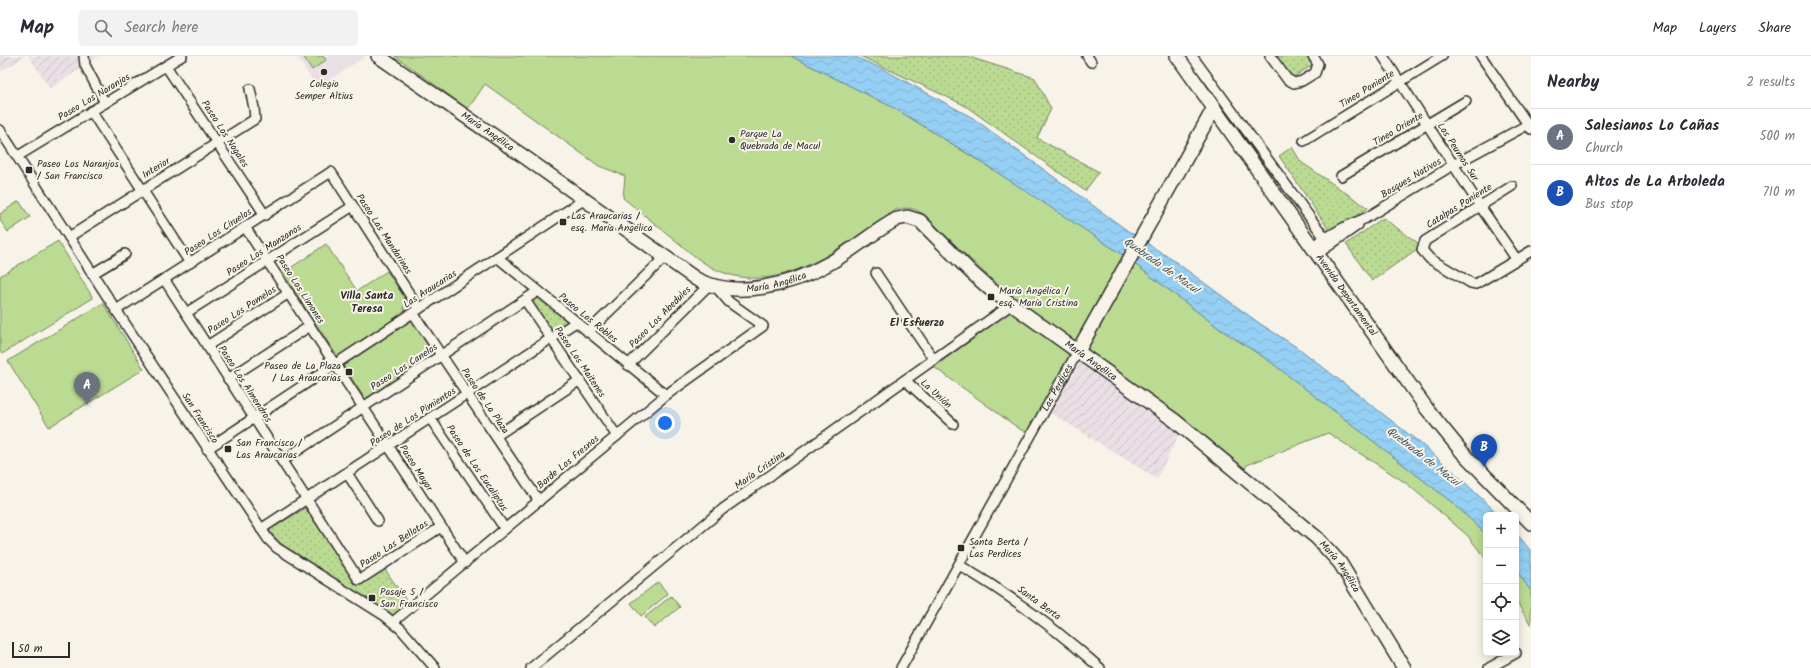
<!DOCTYPE html>
<meta charset="utf-8">
<style>
:root{--surface:#fff;--page:#f2f2f3;--text:#2b2b33;--muted:#7c7c81;--line:#e1e1e2;--accent:#ea580c}
body{margin:0;font-family:Kalam,sans-serif;background:var(--page);color:var(--text)}
.controls{position:absolute;right:12px;bottom:12px;display:grid;overflow:hidden;border-radius:6px;box-shadow:0 2px 10px #0003}
.controls button{width:36px;height:36px;display:grid;place-items:center;padding:0;border:0;border-bottom:1px solid var(--line);background:var(--surface);color:var(--text);font:20px sans-serif}
.scale{position:absolute;left:12px;bottom:10px;width:58px;box-sizing:border-box;padding-left:4px;border:2px solid #2b2b2b;border-top:0;font-size:11px;line-height:14px;white-space:nowrap;color:#2b2b2b;-webkit-text-stroke:3px #f7f3e8;paint-order:stroke}
.you{position:absolute;left:665px;top:367px;width:14px;height:14px;margin:-10px;border:3px solid #fff;border-radius:50%;background:#1a73e8;box-shadow:0 0 0 6px #1a73e833}
.badge{display:grid;place-items:center;width:26px;height:26px;border-radius:50%;background:var(--accent);color:#fff;font-size:13px;font-weight:700}
.pin{position:absolute;translate:-50% -33px;filter:drop-shadow(0 1px 2px #0008)}
.pin::after{content:'';position:absolute;top:21px;width:14px;height:12px;background:inherit;clip-path:polygon(0 0,100% 0,50% 100%)}
.list{margin:0;padding:0;list-style:none}
h2{display:flex;justify-content:space-between;align-items:center;height:52px;margin:0;padding:0 16px;font-size:17px}
h2 small{font-size:13px;font-weight:400;color:var(--muted)}
.list li{display:grid;grid-template-columns:26px 1fr auto;gap:12px;align-items:center;box-sizing:border-box;height:56px;padding:0 16px;border-top:1px solid var(--line)}
.list b{display:block;font-size:15px;white-space:nowrap}
.list p{margin:0;font-size:13px;white-space:nowrap;color:var(--muted)}
.list em{font-size:13px;font-style:normal;color:var(--muted)}
.icon{flex:none;width:22px;height:22px;fill:none;stroke:currentColor;stroke-width:2;stroke-linecap:round;stroke-linejoin:round}
.map{position:relative;flex:none;width:1531px;height:612px;overflow:hidden}
header{display:flex;align-items:center;gap:24px;box-sizing:border-box;height:56px;padding:0 20px;background:var(--surface);border-bottom:1px solid var(--line)}
header strong{font-size:19px}
nav{display:flex;gap:22px;margin-inline-start:auto;font-size:14px}
.search{width:280px;height:36px;background:var(--page);display:flex;align-items:center;gap:10px;box-sizing:border-box;padding:0 14px;border-radius:6px;color:var(--muted);font-size:15px}
main{display:flex}
aside{flex:1;background:var(--surface)}
.map>svg:first-child{display:block}
.built{fill:#eadfe5}
.industrial{fill:url(#industrial-furrows)}
.grass{fill:url(#grass-dots);stroke:#73825e}
.park{fill:#bbda92;stroke:#73825e}
.water{fill:url(#water-waves);stroke:#6b8da4}
.lines{fill:none;stroke-linecap:round;stroke-linejoin:round}
.street-casing{stroke:#2b2b2b;stroke-width:12}
.secondary-casing{stroke:#2b2b2b;stroke-width:16}
.street{stroke:#f7f3e8;stroke-width:9}
.secondary{stroke:#f7f3e8;stroke-width:13}
.poi-dot{fill:#2b2b2b;stroke:#f7f3e8;stroke-width:1.5}
.labels{text-anchor:middle;dominant-baseline:central;stroke-width:4;stroke-linejoin:round;paint-order:stroke}
.poi-label{font-size:10px;fill:#2b2b2b;stroke:#f7f3e8;text-anchor:start}
.street-label{font-size:10px;fill:#2b2b2b;stroke:#f7f3e8}
.water-label{font-size:11px;font-style:italic;fill:#46545d;stroke:#f7f3e8}
.neighbourhood-label{font-size:11px;font-weight:bold;fill:#2b2b2b;stroke:#f7f3e8}
</style>
<header>
<strong>Map</strong>
<div class="search"><svg class="icon" aria-label="search" viewBox="0 0 24 24"><circle cx="10" cy="10" r="6"/><path d="M15 15l6 6"/></svg>Search here</div>
<nav><a>Map</a><a>Layers</a><a>Share</a></nav>
</header>
<main>
<div class="map">
<svg width="1531" height="612" viewBox="0 0 1531 612">
<defs>
<pattern id="industrial-furrows" width="10" height="10" patternUnits="userSpaceOnUse"><rect width="10" height="10" fill="#eadfe5"/><path d="M-1 1l2-2M0 10L10 0M9 11l2-2" fill="none" stroke="#c9c0c5"/></pattern>
<pattern id="grass-dots" width="8" height="8" patternUnits="userSpaceOnUse"><rect width="8" height="8" fill="#bbda92"/><path d="M2 2h.1M6 6h.1" fill="none" stroke="#a1bb7e" stroke-width="1.8" stroke-linecap="round"/></pattern>
<pattern id="water-waves" width="16" height="10" patternUnits="userSpaceOnUse"><rect width="16" height="10" fill="#95cff4"/><path d="M0 5q4-4 8 0t8 0" fill="none" stroke="#81b2d1"/></pattern>
</defs>
<rect width="100%" height="100%" fill="#f7f3e8"/>
<filter id="ink" filterUnits="userSpaceOnUse"><feTurbulence type="fractalNoise" baseFrequency=".025" numOctaves="2"/><feDisplacementMap in="SourceGraphic" scale="8" xChannelSelector="R" yChannelSelector="G"/><feConvolveMatrix kernelMatrix="1 2 1 2 8 2 1 2 1" color-interpolation-filters="sRGB"/></filter>
<g filter="url(#ink)">
<path class="built" d="M297,0H366L317,32Z"/>
<g class="industrial">
<path d="M0,0H25L0,16Z"/>
<path d="M29,0H99L50,33Z"/>
<path d="M1080,307L1179,378L1157,423L1051,357Z"/>
</g>
<g class="grass">
<path d="M860,0H966L1035,22L1051,53L1037,82L1099,116L1085,135L964,49Z"/>
<path d="M1276,0H1306L1312,9L1291,23Z"/>
<path d="M1292,91L1301,106L1368,152L1331,177L1279,100Z"/>
<path d="M1383,162L1418,187L1417,193L1372,225L1346,188Z"/>
<path d="M537,239L570,265L551,279L527,245Z"/>
<path d="M305,452L359,528L384,512L409,548L393,560L280,487L269,474Z"/>
</g>
<g class="park">
<path d="M303,0H323L326,4L312,14Z"/>
<path d="M395,0H791L896,53L1022,132L1123,199L1220,273L1268,304L1359,374L1454,448L1486,478V503L1467,479L1406,427L1328,377L1247,409L1244,414L1073,288L990,222L923,158C913,151 907,151 895,154C845,188 781,243 717,214C701,207 688,195 675,184C658,170 640,156 623,142L625,120L599,110L485,28L468,53Z"/>
<path d="M19,145L30,161L8,176L0,164V158Z"/>
<path d="M58,185L93,242L2,298L0,295V220Z"/>
<path d="M326,188L357,235L387,215L408,247L403,251L434,299L365,343L283,217Z"/>
<path d="M103,247L144,313L49,371L8,305Z"/>
<path d="M1010,256H1015L1066,295L1070,301L1028,376L1021,374L934,311Z"/>
<path d="M1516,514L1531,535V569L1516,545Z"/>
<path d="M658,526L668,538L641,560L631,547Z"/>
<path d="M671,540L680,551L654,572L645,561Z"/>
</g>
<g class="water">
<path d="M791,0H853L881,12L973,62L1128,175L1173,204L1259,267L1301,294L1420,387L1456,418L1499,459H1486V478L1454,448L1359,374L1268,304L1220,273L1123,199L983,107L896,53Z"/>
<path d="M1516,477L1531,495V535L1516,514Z"/>
</g>
<g class="lines">
<defs>
<g id="street">
<path d="M84,0L85,9L105,47"/>
<path d="M1087,0L1091,6"/>
<path d="M1192,0L1330,189"/>
<path d="M1270,0L1287,23L1294,27L1302,25L1315,17L1318,8L1313,0"/>
<path d="M1383,0L1480,150L1517,204"/>
<path d="M1481,0L1531,73"/>
<path d="M166,10L265,159"/>
<path d="M91,55L190,207"/>
<path d="M0,74L116,254L268,483L277,492L385,560L401,573L435,612"/>
<path d="M1304,85L1442,0"/>
<path d="M18,100L182,0"/>
<path d="M1341,120L1466,45"/>
<path d="M1512,130L1425,185L1422,194L1430,203L1471,227L1476,228L1531,195"/>
<path d="M245,171L465,507"/>
<path d="M69,181L255,63L254,52L250,33"/>
<path d="M1312,190L1343,172L1366,162L1453,109L1531,67"/>
<path d="M1317,198L1358,169"/>
<path d="M497,201L666,339"/>
<path d="M876,217L934,304"/>
<path d="M92,218L125,198"/>
<path d="M164,223L359,524L441,471"/>
<path d="M525,244L617,380"/>
<path d="M116,254L331,116L419,253"/>
<path d="M186,257L353,150"/>
<path d="M413,257L539,445"/>
<path d="M588,276L665,201"/>
<path d="M207,290L289,237"/>
<path d="M628,309L708,230"/>
<path d="M228,323L310,270"/>
<path d="M905,324L953,368"/>
<path d="M430,362L505,473"/>
<path d="M496,380L580,324"/>
<path d="M207,393L585,143"/>
<path d="M282,405L538,235"/>
<path d="M347,417L378,465"/>
<path d="M261,473L576,266"/>
<path d="M959,509C1012,540 1054,571 1100,612"/>
<path d="M393,566L666,339L763,270L729,246L717,232"/>
<path d="M531,612L723,453L1012,248"/>
<path id="s1" d="M901,612L1078,295"/>
<path d="M1489,612L1516,597"/>
</g>
<g id="secondary">
<path id="s2" d="M378,0L526,102L696,223C735,244 791,229 828,208C852,195 873,176 897,163L907,161L920,165L972,217L990,233L1174,364L1317,482L1340,507L1404,612"/>
<path id="s3" d="M1177,0L1427,353L1462,396L1531,467"/>
<path d="M1078,295L1214,52"/>
</g>
</defs>
<use href="#street" class="street-casing"/>
<use href="#secondary" class="secondary-casing"/>
<use href="#street" class="street"/>
<use href="#secondary" class="secondary"/>
</g>
</g>
<g class="poi-dot">
<circle cx="324" cy="16" r="4"/>
<circle cx="732" cy="84" r="4"/>
<rect x="25" y="110" width="8" height="8" rx="2"/>
<rect x="559" y="162" width="8" height="8" rx="2"/>
<rect x="987" y="237" width="8" height="8" rx="2"/>
<rect x="345" y="312" width="8" height="8" rx="2"/>
<rect x="224" y="389" width="8" height="8" rx="2"/>
<rect x="957" y="488" width="8" height="8" rx="2"/>
<rect x="368" y="538" width="8" height="8" rx="2"/>
</g>
<g class="labels">
<g class="poi-label">
<text x="324" y="28" text-anchor="middle">Colegio<tspan x="324" dy="12">Semper Altius</tspan></text>
<text x="740" y="78">Parque La<tspan x="740" dy="12">Quebrada de Macul</tspan></text>
<text x="37" y="108">Paseo Los Naranjos<tspan x="37" dy="12">/ San Francisco</tspan></text>
<text x="571" y="160">Las Araucarias /<tspan x="571" dy="12">esq. María Angélica</tspan></text>
<text x="999" y="235">María Angélica /<tspan x="999" dy="12">esq. María Cristina</tspan></text>
<text x="341" y="310" text-anchor="end">Paseo de La Plaza<tspan x="341" dy="12">/ Las Araucarias</tspan></text>
<text x="236" y="387">San Francisco /<tspan x="236" dy="12">Las Araucarias</tspan></text>
<text x="969" y="486">Santa Berta /<tspan x="969" dy="12">Las Perdices</tspan></text>
<text x="380" y="536">Pasaje 5 /<tspan x="380" dy="12">San Francisco</tspan></text>
</g>
<g class="street-label">
<text transform="translate(1367 33) rotate(-32)">Tineo Poniente</text>
<text transform="translate(94 41) rotate(-31)">Paseo Los Naranjos</text>
<text transform="translate(1398 73) rotate(-31)">Tineo Oriente</text>
<text stroke="none"><textPath href="#s2" startOffset="133">María Angélica</textPath></text>
<text transform="translate(225 78) rotate(57)">Paseo Los Nogales</text>
<text transform="translate(1458 96) rotate(57)">Los Peumos Sur</text>
<text transform="translate(156 112) rotate(-32)">Interior</text>
<text transform="translate(1411 122) rotate(-31)">Bosques Nativos</text>
<text transform="translate(1459 150) rotate(-32)">Catalpas Poniente</text>
<text transform="translate(218 176) rotate(-33)">Paseo Los Ciruelos</text>
<text transform="translate(384 178) rotate(57)">Paseo Las Mandarinas</text>
<text transform="translate(264 194) rotate(-33)">Paseo Los Manzanos</text>
<text stroke="none"><textPath href="#s2" startOffset="471">María Angélica</textPath></text>
<text transform="translate(300 233) rotate(57)">Paseo Los Limones</text>
<text transform="translate(430 233) rotate(-33)">Las Araucarias</text>
<text stroke="none"><textPath href="#s3" startOffset="293">Avenida Departamental</textPath></text>
<text transform="translate(242 254) rotate(-33)">Paseo Los Pomelos</text>
<text transform="translate(660 261) rotate(-45)">Paseo Los Abedules</text>
<text transform="translate(588 262) rotate(39)">Paseo Los Robles</text>
<text stroke="none"><textPath href="#s2" startOffset="854">María Angélica</textPath></text>
<text transform="translate(580 306) rotate(56)">Paseo Los Maitenes</text>
<text transform="translate(404 311) rotate(-33)">Paseo Los Canelos</text>
<text transform="translate(245 328) rotate(57)">Paseo Los Almendros</text>
<text stroke="none"><textPath href="#s1" startOffset="321">Las Perdices</textPath></text>
<text transform="translate(936 338) rotate(42)">La Unión</text>
<text transform="translate(485 345) rotate(56)">Paseo de La Plaza</text>
<text transform="translate(413 361) rotate(-33)">Paseo de Los Pimientos</text>
<text transform="translate(200 362) rotate(57)">San Francisco</text>
<text transform="translate(568 406) rotate(-40)">Borde Los Fresnos</text>
<text transform="translate(416 412) rotate(57)">Paseo Mayor</text>
<text transform="translate(477 412) rotate(56)">Paseo de Los Eucaliptus</text>
<text transform="translate(760 414) rotate(-35)">María Cristina</text>
<text transform="translate(394 488) rotate(-33)">Paseo Las Bellotas</text>
<text stroke="none"><textPath href="#s2" startOffset="1178">María Angélica</textPath></text>
<text transform="translate(1039 547) rotate(36)">Santa Berta</text>
</g>
<g class="water-label">
<text transform="translate(1161 210) rotate(35)">Quebrada de Macul</text>
<text transform="translate(1423 401) rotate(38)">Quebrada de Macul</text>
</g>
<g class="neighbourhood-label">
<text x="367" y="240">Villa Santa<tspan x="367" dy="13">Teresa</tspan></text>
<text x="917" y="267">El Esfuerzo</text>
</g>
</g>
</svg>
<div class="controls">
<button>+</button>
<button>−</button>
<button><svg class="icon" aria-label="locate" viewBox="0 0 24 24"><circle cx="12" cy="12" r="6"/><path d="M12 2v4M12 18v4M2 12h4M18 12h4"/></svg></button>
<button><svg class="icon" aria-label="layers" viewBox="0 0 24 24"><path d="M12 4l9 5-9 5-9-5zM3 14l9 5 9-5"/></svg></button>
</div>
<div class="scale">50 m</div>
<div class="you"></div>
<div class="pin badge" style="left:87px;top:349px;background:#6b7280">A</div>
<div class="pin badge" style="left:1484px;top:411px;background:#1a4fb4">B</div>
</div>
<aside>
<h2>Nearby<small>2 results</small></h2>
<ul class="list">
<li><span class="badge" style="background:#6b7280">A</span><div><b>Salesianos Lo Cañas</b><p>Church</p></div><em>500 m</em></li>
<li><span class="badge" style="background:#1a4fb4">B</span><div><b>Altos de La Arboleda</b><p>Bus stop</p></div><em>710 m</em></li>
</ul>
</aside>
</main>
